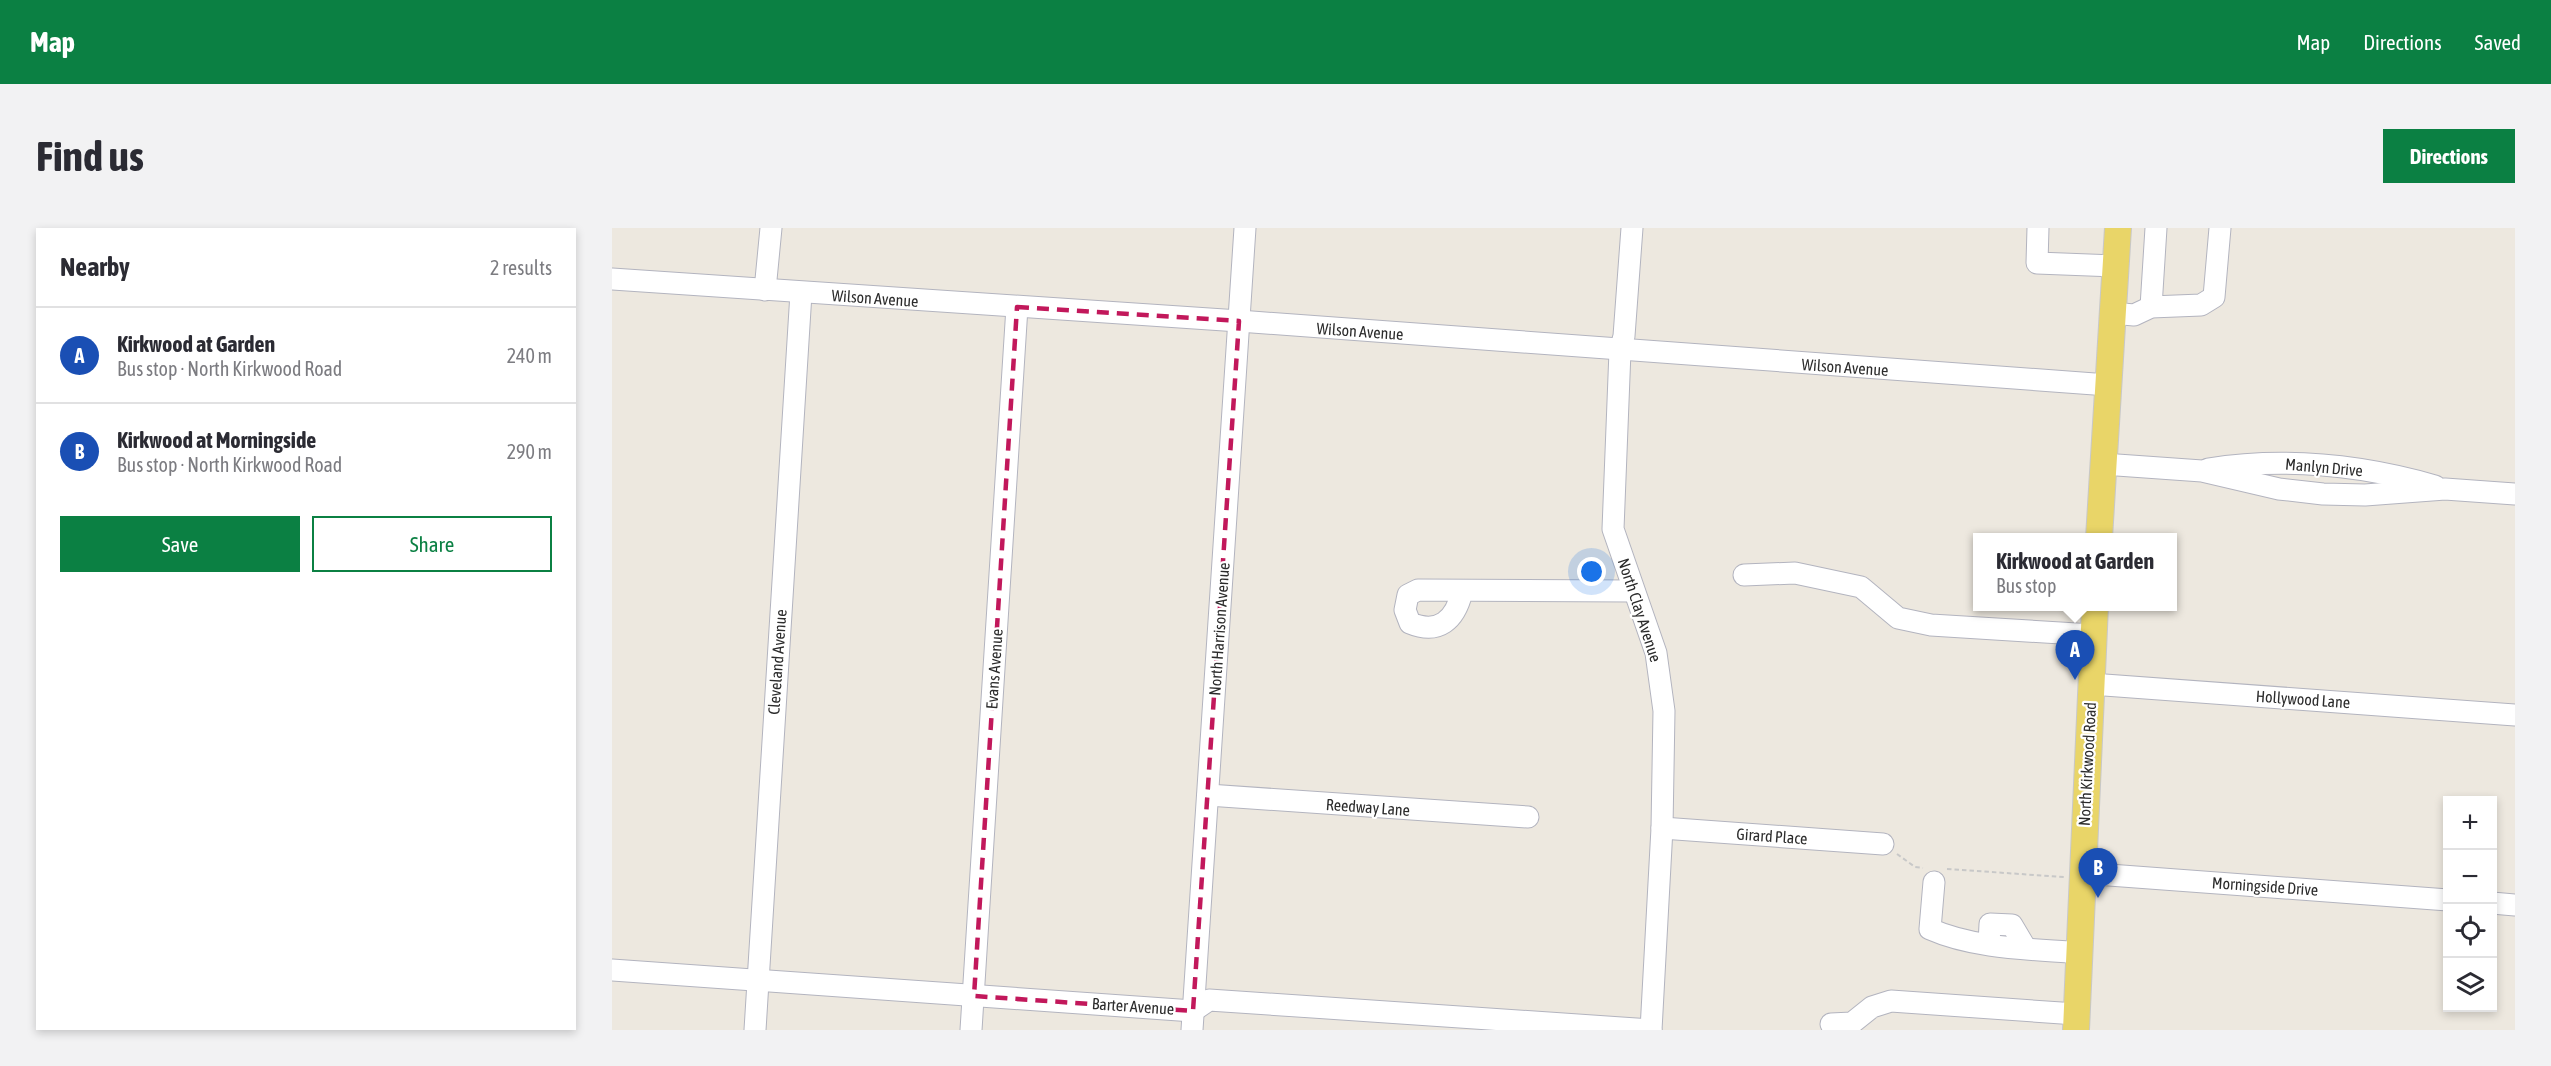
<!DOCTYPE html>
<meta charset="utf-8">
<style>
:root{--surface:#fff;--page:#f2f2f3;--text:#2b2b33;--muted:#7c7c81;--line:#e1e1e2;--accent:#0b8043}
body{margin:0;font-family:"Asap Condensed",sans-serif;background:var(--page);color:var(--text)}
.controls{position:absolute;right:18px;bottom:18px;display:grid;overflow:hidden;border-radius:0px;box-shadow:0 3px 9px #0003}
.controls button{width:54px;height:54px;display:grid;place-items:center;padding:0;border:0;border-bottom:2px solid var(--line);background:var(--surface);color:var(--text);font:30px sans-serif}
.you{position:absolute;left:980px;top:344px;width:21px;height:21px;margin:-15px;border:4px solid #fff;border-radius:50%;background:#1a73e8;box-shadow:0 0 0 9px #1a73e833}
.badge{display:grid;place-items:center;width:39px;height:39px;border-radius:50%;background:var(--accent);color:#fff;font-size:20px;font-weight:700}
.pin{position:absolute;translate:-50% -50px;filter:drop-shadow(0 2px 3px #0008)}
.pin::after{content:'';position:absolute;top:32px;width:21px;height:18px;background:inherit;clip-path:polygon(0 0,100% 0,50% 100%)}
.popup{position:absolute;left:1361px;top:305px;width:204px;height:78px;box-sizing:border-box;display:grid;place-content:center;border-radius:0px;background:var(--surface);filter:drop-shadow(0 2px 4px #0005);font-size:20px;white-space:nowrap;color:var(--muted)}
.popup b{font-size:22px;color:var(--text)}
.popup::after{content:'';position:absolute;left:50%;top:100%;margin-left:-12px;border:12px solid transparent;border-top-color:var(--surface)}
.list{margin:0;padding:0;list-style:none}
h2{display:flex;justify-content:space-between;align-items:center;height:78px;margin:0;padding:0 24px;font-size:26px}
h2 small{font-size:20px;font-weight:400;color:var(--muted)}
.list li{display:grid;grid-template-columns:39px 1fr auto;gap:18px;align-items:center;box-sizing:border-box;height:96px;padding:0 24px;border-top:2px solid var(--line)}
.list b{display:block;font-size:22px;white-space:nowrap}
.list p{margin:0;font-size:20px;white-space:nowrap;color:var(--muted)}
.list em{font-size:20px;font-style:normal;color:var(--muted)}
.actions{display:flex;gap:12px;padding:18px 24px}
.actions a{flex:1;padding:14px 0;border:2px solid var(--accent);border-radius:0px;text-align:center;font-size:21px;color:var(--accent)}
.actions .main{background:var(--accent);color:#fff}
.icon{flex:none;width:33px;height:33px;fill:none;stroke:currentColor;stroke-width:2;stroke-linecap:round;stroke-linejoin:round}
.map{position:relative;flex:none;width:1903px;height:802px;overflow:hidden;border-radius:0px}
header{display:flex;align-items:center;gap:36px;box-sizing:border-box;height:84px;padding:0 30px;background:var(--accent);color:#fff}
header strong{font-size:28px}
nav{display:flex;gap:33px;margin-inline-start:auto;font-size:21px}
.intro{display:flex;align-items:center;justify-content:space-between;box-sizing:border-box;height:144px;padding:0 36px}
h1{margin:0;font-size:42px}
.button{padding:15px 27px;border-radius:0px;background:var(--accent);color:#fff;font-size:21px;font-weight:700}
main{display:flex;gap:36px;padding:0 36px}
aside{flex:1;background:var(--surface);border-radius:0px;box-shadow:0 3px 9px #0003}
.map>svg:first-child{display:block}
.lines{fill:none;stroke-linecap:round;stroke-linejoin:round}
.minor-casing{stroke:#b3b4bf;stroke-width:23}
.major-casing{stroke:#c8c8c8;stroke-width:28}
.path{stroke:#c8c8c8;stroke-width:2;stroke-dasharray:4.5 3;stroke-linecap:butt}
.minor{stroke:#fff;stroke-width:21}
.major{stroke:#e9d568;stroke-width:26}
.marked{fill:none;stroke:#c2185b;stroke-width:4.5;stroke-dasharray:12 8;stroke-linejoin:round}
.labels{text-anchor:middle;dominant-baseline:central;stroke-width:4.5;stroke-linejoin:round;paint-order:stroke}
.street-label{font-size:16px;fill:#2c2c2c;stroke:#fff}
</style>
<header>
<strong>Map</strong>
<nav><a>Map</a><a>Directions</a><a>Saved</a></nav>
</header>
<div class="intro"><h1>Find us</h1><a class="button">Directions</a></div>
<main>
<aside>
<h2>Nearby<small>2 results</small></h2>
<ul class="list">
<li><span class="badge" style="background:#1a4fb4">A</span><div><b>Kirkwood at Garden</b><p>Bus stop · North Kirkwood Road</p></div><em>240 m</em></li>
<li><span class="badge" style="background:#1a4fb4">B</span><div><b>Kirkwood at Morningside</b><p>Bus stop · North Kirkwood Road</p></div><em>290 m</em></li>
</ul>
<div class="actions"><a class="main">Save</a><a>Share</a></div>
</aside>
<div class="map">
<svg width="1903" height="802" viewBox="0 0 1903 802">
<rect width="100%" height="100%" fill="#ede8df"/>
<g class="lines">
<defs>
<g id="minor">
<path d="M1020,0L1012,108L1008,123L1001,301L1044,425L1052,483L1050,600L1039,802"/>
<path d="M1426,0L1425,35L1503,38"/>
<path d="M0,51L627,93L1496,157"/>
<path d="M153,62L159,0"/>
<path d="M1539,79L1544,0"/>
<path d="M1500,85L1522,87L1539,79L1589,77L1602,69L1608,0"/>
<path d="M1491,236L1590,243L1667,261L1711,266L1753,267L1833,261L1903,266"/>
<path d="M1596,241C1672,229 1750,237 1823,258"/>
<path d="M1132,347L1183,345L1249,359L1286,390L1319,397L1481,407"/>
<path d="M850,364C843,392 827,407 798,395L793,382L796,367L806,362L1022,363"/>
<path d="M1479,456L1903,487"/>
<path d="M596,567L916,589"/>
<path d="M1050,600L1271,616"/>
<path d="M1470,645L1836,672"/>
<path d="M1322,654L1318,701C1363,721 1420,721 1468,725"/>
<path d="M1880,675L1903,677"/>
<path d="M1377,716L1378,696L1400,697L1413,719"/>
<path d="M0,742L581,783L597,772L1039,802"/>
<path d="M1219,796L1240,795L1260,779L1279,773L1464,786"/>
<path d="M143,802L189,65"/>
<path d="M359,802L405,79"/>
<path d="M580,802L633,0"/>
</g>
<g id="major">
<path d="M1487,310L1506,0"/>
<path d="M1464,802L1483,378"/>
</g>
</defs>
<use href="#minor" class="minor-casing"/>
<use href="#major" class="major-casing"/>
<g class="path">
<path d="M1285,626L1303,639L1311,640"/>
<path d="M1335,641L1452,649"/>
</g>
<use href="#minor" class="minor"/>
<use href="#major" class="major"/>
</g>
<path class="marked" d="M405,79L627,93L581,783L362,768Z"/>
<g class="labels">
<g class="street-label">
<text transform="translate(263 70) rotate(4)">Wilson Avenue</text>
<text transform="translate(748 103) rotate(4)">Wilson Avenue</text>
<text transform="translate(1233 139) rotate(4)">Wilson Avenue</text>
<text transform="translate(1712 239) rotate(5)">Manlyn Drive</text>
<text transform="translate(1028 382) rotate(72)">North Clay Avenue</text>
<text transform="translate(607 401) rotate(-86)">North Harrison Avenue</text>
<text transform="translate(165 434) rotate(-86)">Cleveland Avenue</text>
<text transform="translate(382 441) rotate(-86)">Evans Avenue</text>
<text transform="translate(1691 471) rotate(4)">Hollywood Lane</text>
<text transform="translate(1475 536) rotate(-87)">North Kirkwood Road</text>
<text transform="translate(756 579) rotate(4)">Reedway Lane</text>
<text transform="translate(1160 608) rotate(4)">Girard Place</text>
<text transform="translate(1653 658) rotate(4)">Morningside Drive</text>
<text transform="translate(521 778) rotate(4)">Barter Avenue</text>
</g>
</g>
</svg>
<div class="controls">
<button>+</button>
<button>−</button>
<button><svg class="icon" aria-label="locate" viewBox="0 0 24 24"><circle cx="12" cy="12" r="6"/><path d="M12 2v4M12 18v4M2 12h4M18 12h4"/></svg></button>
<button><svg class="icon" aria-label="layers" viewBox="0 0 24 24"><path d="M12 4l9 5-9 5-9-5zM3 14l9 5 9-5"/></svg></button>
</div>
<div class="you"></div>
<div class="pin badge" style="left:1463px;top:452px;background:#1a4fb4">A</div>
<div class="popup"><b>Kirkwood at Garden</b>Bus stop</div>
<div class="pin badge" style="left:1486px;top:670px;background:#1a4fb4">B</div>
</div>
</main>
